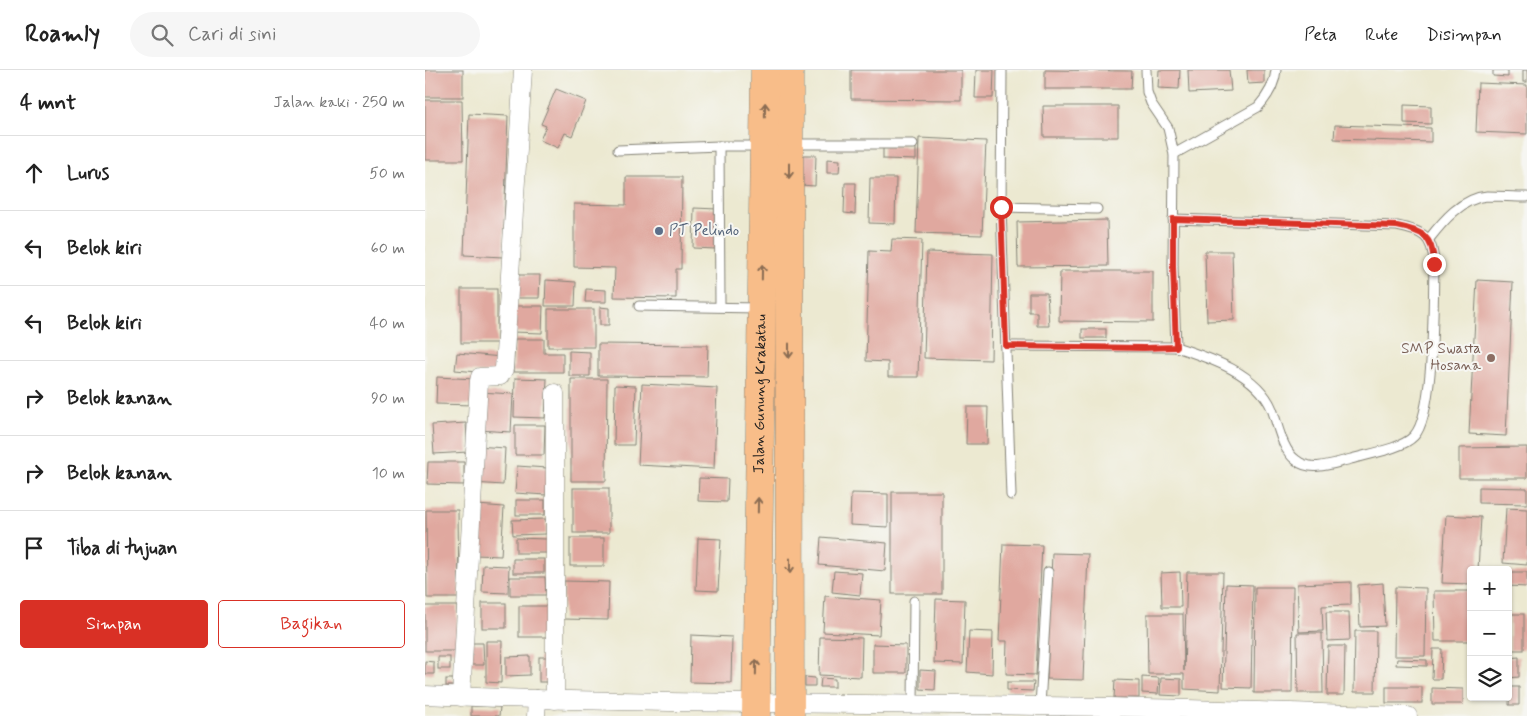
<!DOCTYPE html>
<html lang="id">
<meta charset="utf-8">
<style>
:root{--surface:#fff;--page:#f6f6f6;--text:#222;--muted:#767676;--line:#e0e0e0;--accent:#d93025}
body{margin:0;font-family:Mynerve,sans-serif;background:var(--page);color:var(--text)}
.controls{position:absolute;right:15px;bottom:15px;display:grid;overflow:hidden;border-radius:5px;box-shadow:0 1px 4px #0004}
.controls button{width:45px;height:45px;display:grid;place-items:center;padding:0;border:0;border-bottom:1px solid var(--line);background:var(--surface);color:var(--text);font:25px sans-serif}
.stop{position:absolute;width:15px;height:15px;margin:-11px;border:4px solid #d93025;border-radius:50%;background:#fff}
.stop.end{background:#d93025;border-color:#fff;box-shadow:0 1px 5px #0008}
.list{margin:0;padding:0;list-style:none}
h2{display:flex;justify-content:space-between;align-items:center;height:65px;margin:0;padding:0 20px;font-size:21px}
h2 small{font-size:16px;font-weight:400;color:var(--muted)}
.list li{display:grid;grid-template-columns:32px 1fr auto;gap:15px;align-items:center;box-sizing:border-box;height:75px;padding:0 20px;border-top:1px solid var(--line)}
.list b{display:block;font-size:19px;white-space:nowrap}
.list em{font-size:16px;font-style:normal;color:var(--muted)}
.actions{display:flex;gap:10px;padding:15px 20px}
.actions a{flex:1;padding:11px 0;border:1px solid var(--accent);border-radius:5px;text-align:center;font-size:18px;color:var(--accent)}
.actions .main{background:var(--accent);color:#fff}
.icon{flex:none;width:28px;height:28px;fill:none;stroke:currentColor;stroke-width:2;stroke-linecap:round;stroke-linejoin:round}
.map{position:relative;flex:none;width:1102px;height:646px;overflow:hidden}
header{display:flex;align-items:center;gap:30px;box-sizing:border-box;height:70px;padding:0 25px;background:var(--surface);border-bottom:1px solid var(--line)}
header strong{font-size:24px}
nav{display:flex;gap:28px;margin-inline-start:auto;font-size:18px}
.search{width:350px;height:45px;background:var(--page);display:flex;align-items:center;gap:12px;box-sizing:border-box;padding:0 18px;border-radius:28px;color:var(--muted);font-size:19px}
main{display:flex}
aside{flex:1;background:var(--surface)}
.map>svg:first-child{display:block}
.building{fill:#e0a89f}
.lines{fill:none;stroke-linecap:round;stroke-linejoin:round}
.lane-casing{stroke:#848276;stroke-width:11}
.street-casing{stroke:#848276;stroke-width:19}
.highway-casing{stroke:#848276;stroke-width:29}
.lane{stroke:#fff;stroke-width:9}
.street{stroke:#fff;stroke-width:18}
.highway{stroke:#f8bd89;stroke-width:28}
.oneway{stroke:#8a6c52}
.route{stroke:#d93025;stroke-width:6}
.service-dot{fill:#5c6f8a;stroke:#f6f6f2;stroke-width:2}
.education-dot{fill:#8d6e63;stroke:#f6f6f2;stroke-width:2}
.labels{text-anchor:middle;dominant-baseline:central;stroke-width:4;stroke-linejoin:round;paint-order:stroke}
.service-label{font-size:15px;fill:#4e5e75;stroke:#f6f6f2;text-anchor:start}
.education-label{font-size:15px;fill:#785e54;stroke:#f6f6f2;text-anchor:end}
.street-label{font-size:15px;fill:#1c1c1c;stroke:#f6f6f2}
</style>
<header>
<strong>Roamly</strong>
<div class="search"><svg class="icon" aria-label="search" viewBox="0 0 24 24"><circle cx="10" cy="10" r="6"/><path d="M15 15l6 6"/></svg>Cari di sini</div>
<nav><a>Peta</a><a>Rute</a><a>Disimpan</a></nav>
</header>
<main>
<aside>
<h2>4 mnt<small>Jalan kaki · 250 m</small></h2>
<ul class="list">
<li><svg class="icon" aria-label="ahead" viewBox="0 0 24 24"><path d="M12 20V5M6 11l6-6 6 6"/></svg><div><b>Lurus</b></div><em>50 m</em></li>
<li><svg class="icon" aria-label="left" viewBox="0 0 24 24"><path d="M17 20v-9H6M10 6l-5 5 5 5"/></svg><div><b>Belok kiri</b></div><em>60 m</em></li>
<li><svg class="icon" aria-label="left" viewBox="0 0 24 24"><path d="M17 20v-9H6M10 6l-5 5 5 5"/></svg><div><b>Belok kiri</b></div><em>40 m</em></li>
<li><svg class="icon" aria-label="right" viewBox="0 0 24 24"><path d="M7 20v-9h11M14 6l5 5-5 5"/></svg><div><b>Belok kanan</b></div><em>90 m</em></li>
<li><svg class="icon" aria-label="right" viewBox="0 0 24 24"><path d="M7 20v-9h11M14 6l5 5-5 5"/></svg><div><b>Belok kanan</b></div><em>10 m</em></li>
<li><svg class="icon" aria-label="arrive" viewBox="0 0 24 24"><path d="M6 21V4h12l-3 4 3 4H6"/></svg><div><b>Tiba di tujuan</b></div></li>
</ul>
<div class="actions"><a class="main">Simpan</a><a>Bagikan</a></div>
</aside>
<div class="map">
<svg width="1102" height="646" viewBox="0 0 1102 646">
<rect width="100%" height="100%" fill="#f6f6f2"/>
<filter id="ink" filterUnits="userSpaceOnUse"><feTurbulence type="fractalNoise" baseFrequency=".02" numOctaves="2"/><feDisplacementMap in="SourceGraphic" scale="10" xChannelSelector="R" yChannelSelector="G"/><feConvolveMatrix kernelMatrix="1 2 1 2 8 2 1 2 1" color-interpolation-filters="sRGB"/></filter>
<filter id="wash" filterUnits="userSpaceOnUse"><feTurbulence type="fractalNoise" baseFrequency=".0096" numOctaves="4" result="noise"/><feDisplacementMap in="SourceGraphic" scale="20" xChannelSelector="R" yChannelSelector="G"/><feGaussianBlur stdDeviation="1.12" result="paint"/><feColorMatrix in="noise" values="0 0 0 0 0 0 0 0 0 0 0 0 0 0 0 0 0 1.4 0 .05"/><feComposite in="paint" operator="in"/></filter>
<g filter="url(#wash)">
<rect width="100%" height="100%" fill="#ece9d1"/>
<g id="blocks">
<g class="building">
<rect x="0" y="0" width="38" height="27"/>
<path d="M426,0H536V30L426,29Z"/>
<path d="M551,0H569L568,28H550Z"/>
<path d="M620,0L707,1L706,19H620Z"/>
<path d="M734,0H755L754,19L733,18Z"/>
<path d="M763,0H804L806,21L764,23Z"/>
<path d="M822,0H839V13L823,14Z"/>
<path d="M1068,0H1083V7L1068,6Z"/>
<rect x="1098" y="0" width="4" height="12"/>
<path d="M1053,13L1102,15V64L1051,62Z"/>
<path d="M131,19L161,31L147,66L140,63L133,78L115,70L121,56L116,54Z"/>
<path d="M0,30H37L38,90H0Z"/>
<path d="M979,35L1006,36V54L979,53Z"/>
<path d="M618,36H693V67H619Z"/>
<path d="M44,44L83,46L78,187L39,185Z"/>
<path d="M910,55L1006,58V72L909,69Z"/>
<path d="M494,68L561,71L557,165L491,163Z"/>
<path d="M458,76L491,77V90L458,89Z"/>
<path d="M376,85H391L390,116L375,115Z"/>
<path d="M402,89L415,90L414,103H402Z"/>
<path d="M201,107H257L256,199H251V228L189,227L190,198L149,197V134L201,135Z"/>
<path d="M445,108H471L470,154L444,153Z"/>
<path d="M420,113H431L430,144L419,143Z"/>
<path d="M269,138L292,139L291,179L268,178Z"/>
<path d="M682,150L683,196L593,197L592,152Z"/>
<path d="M467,169L497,170L493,307H463V292L441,291L444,181L466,182Z"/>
<path d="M780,181H807L809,250L782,251Z"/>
<path d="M502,182L568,184L566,290L499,288Z"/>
<path d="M635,201H728V252L634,251Z"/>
<path d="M91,205H115L114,228H91Z"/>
<path d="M121,210L151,212L150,236H120Z"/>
<path d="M1052,210L1088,212L1081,366L1044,364Z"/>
<rect x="36" y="219" width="36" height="54"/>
<path d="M161,219L181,220V232H160Z"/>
<path d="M604,223H622L624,256H612V242H604Z"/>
<path d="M88,236H118L117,263L87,262Z"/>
<path d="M175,237L184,238V255H175Z"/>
<rect x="123" y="239" width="46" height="38"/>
<rect x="657" y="259" width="24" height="9"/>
<path d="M90,269H119V283H138V302H88Z"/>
<path d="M173,274L283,275L282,307L173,306Z"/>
<path d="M144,281L165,282V306H144Z"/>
<path d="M32,283L77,287L75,304L30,300Z"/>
<path d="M12,307L50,309L49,335L11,334Z"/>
<path d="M90,308L122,309L120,348L89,347Z"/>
<path d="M146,309H182L181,411H146Z"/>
<path d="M217,314L292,318L289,399L213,395Z"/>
<path d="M190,315L211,316L209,375H189Z"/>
<path d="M55,322L88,324L86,362L52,360Z"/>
<path d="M542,337H563L562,374H541Z"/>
<path d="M41,353L43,382L9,384L7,355Z"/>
<path d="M90,355H120L119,385H90Z"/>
<path d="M51,376L80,378L78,415L48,413Z"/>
<path d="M1102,377V408H1034V378Z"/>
<path d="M3,392H39V415L2,414Z"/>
<path d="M92,396L122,398L121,425L90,423Z"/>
<path d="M274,408L303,409L302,432L273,431Z"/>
<path d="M1054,417L1102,418V434L1054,433Z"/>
<rect x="148" y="418" width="36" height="45"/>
<rect x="467" y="422" width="50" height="102"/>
<path d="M426,423L463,424V457L425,455Z"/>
<rect x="91" y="430" width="29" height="15"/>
<path d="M52,435L79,437L76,486L50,485Z"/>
<path d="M1081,438L1102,439V495L1078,493Z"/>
<path d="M1,440H33L34,528H2Z"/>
<path d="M1021,445L1056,447L1053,500H1046V514L1017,513Z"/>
<path d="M121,449V464L88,465L87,450Z"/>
<path d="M396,467L462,473L460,501L394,495Z"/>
<path d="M91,468L122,469V483H91Z"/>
<rect x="145" y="468" width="34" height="28"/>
<path d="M273,468L296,469L293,521L271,520Z"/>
<path d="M578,474L617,475L611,605L581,604L582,571H574Z"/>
<path d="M627,483L663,484L658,610L622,609Z"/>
<rect x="88" y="489" width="31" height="14"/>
<path d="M58,495L84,496L83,523L57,522Z"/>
<path d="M409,501L437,503L435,525L407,522Z"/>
<path d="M755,502L756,537H737L736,503Z"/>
<path d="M762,502H798L795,621L759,619V604H723L722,544H758L759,601Z"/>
<path d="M1084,502H1102V517L1083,516Z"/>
<path d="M85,507H120L121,525H85Z"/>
<path d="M139,511L184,512L183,550L138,549Z"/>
<path d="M926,512V535L897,536L898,561L874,562L872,514Z"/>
<path d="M958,513L960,556L935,557L933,515Z"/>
<path d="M801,514L828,515L826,618L798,617Z"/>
<path d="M830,517H868L867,623H829Z"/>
<path d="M970,517L1001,518L1000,586H969Z"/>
<path d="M1009,521H1045V571H1010Z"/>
<path d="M400,526L456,530L454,565L398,562Z"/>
<path d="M511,529L540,530L538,594L509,593Z"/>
<rect x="57" y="533" width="24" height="25"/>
<rect x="0" y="536" width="32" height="45"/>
<rect x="94" y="536" width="32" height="31"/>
<path d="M901,542H924L925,570L902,571Z"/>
<rect x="1085" y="544" width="14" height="36"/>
<path d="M544,561L568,562L567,604L542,602Z"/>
<path d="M930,561H951L950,622H929Z"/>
<path d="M872,563H897L898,623H873Z"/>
<path d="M266,565L307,567L306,613L265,612Z"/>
<path d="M395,567L437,568L436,607L394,605Z"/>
<path d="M61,571H77L76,613L61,612Z"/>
<path d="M40,573H58L59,595H41Z"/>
<path d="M448,574L481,575V603H448Z"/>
<path d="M903,576H920L919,625H902Z"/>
<path d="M1008,579H1017L1016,609H1007Z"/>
<path d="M105,586V605L81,606V587Z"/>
<rect x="13" y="587" width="12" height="12"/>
<rect x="114" y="587" width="11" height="25"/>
<path d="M1094,587V607L1083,608V588Z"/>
<path d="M972,589L1002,590V596L971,595Z"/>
<path d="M0,591L9,592V604H0Z"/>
<path d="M495,600L511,601L510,620L495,619Z"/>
<path d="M380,607L390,608V616H380Z"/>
<path d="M717,607L734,608L733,624L717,623Z"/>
<path d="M396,608L410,609V617H395Z"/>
<path d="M736,608L756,609V626L735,625Z"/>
<rect x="21" y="609" width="8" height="7"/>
<path d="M690,610L714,611V628H689Z"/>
<path d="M582,612H609L608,621L582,620Z"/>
<rect x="961" y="617" width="36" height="16"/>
<path d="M1085,617H1094V635H1084Z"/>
<path d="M1007,618L1038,619V634H1007Z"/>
<path d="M46,636L75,637L74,646H46Z"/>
</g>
</g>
</g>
<g filter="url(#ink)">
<use href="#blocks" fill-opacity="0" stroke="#848276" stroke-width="1"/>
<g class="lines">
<defs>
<g id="lane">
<path d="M577,0L576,137L586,425"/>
<path d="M721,0L722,22L726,33L743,58L749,84L748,196L751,277C785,288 832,303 847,339C853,355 857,380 871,390C886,403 909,393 926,389C943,384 977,379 989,366C1010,344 1008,228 1009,194C1008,166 998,161 972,156L748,149"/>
<path d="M366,74H488"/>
<path d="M294,76L295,236"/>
<path d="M193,80L294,76H335"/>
<path d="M749,84L833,37C842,27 850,14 851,0"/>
<path d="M576,137L672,139"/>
<path d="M1004,169C1018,151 1037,128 1062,126C1075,126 1089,127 1102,127"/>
<path d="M214,236L334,238"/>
<path d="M581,276L751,277"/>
<path d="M488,635L489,531"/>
<path d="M615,636L623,502"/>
</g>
<g id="street">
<path d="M0,625C204,634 409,633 613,636C736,637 860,642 983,646"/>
<path d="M36,627L54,311L55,307L75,306L79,299L98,0"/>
<path d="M130,630V323"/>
<path d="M111,646L112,629"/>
</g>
<g id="highway">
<path d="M364,0L365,646"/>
<path id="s1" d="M331,646L340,0"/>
</g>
</defs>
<use href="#lane" class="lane-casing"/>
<use href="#street" class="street-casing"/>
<use href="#highway" class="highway-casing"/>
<use href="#lane" class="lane"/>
<use href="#street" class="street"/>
<use href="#highway" class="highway"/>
</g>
<defs><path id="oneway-shaft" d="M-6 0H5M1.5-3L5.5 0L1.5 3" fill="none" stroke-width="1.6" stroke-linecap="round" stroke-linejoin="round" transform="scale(1.25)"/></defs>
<g class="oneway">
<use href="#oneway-shaft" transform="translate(340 40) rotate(-89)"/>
<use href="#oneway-shaft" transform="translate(364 101) rotate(90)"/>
<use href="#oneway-shaft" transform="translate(337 202) rotate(-89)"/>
<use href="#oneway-shaft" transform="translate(364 281) rotate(90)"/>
<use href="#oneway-shaft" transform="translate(333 435) rotate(-89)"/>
<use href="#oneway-shaft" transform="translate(365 496) rotate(90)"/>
<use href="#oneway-shaft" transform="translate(331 597) rotate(-89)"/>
</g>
</g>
<g class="lines" filter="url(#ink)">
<path class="route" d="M576,137L581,276L719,278L751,277L748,196V149L972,156C998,161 1008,166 1009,194"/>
</g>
<circle class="service-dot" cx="234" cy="161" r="5"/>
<circle class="education-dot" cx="1066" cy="288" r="5"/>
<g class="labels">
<g class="service-label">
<text x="244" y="161">PT Pelindo</text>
</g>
<g class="education-label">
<text x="1056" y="279">SMP Swasta<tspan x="1056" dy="17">Hosana</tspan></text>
</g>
<g class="street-label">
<text stroke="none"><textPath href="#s1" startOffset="322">Jalan Gunung Krakatau</textPath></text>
</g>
</g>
</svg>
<div class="controls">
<button>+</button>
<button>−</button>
<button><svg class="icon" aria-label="layers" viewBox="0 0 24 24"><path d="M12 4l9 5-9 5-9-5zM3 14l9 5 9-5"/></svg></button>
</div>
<div class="stop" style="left:576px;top:137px"></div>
<div class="stop end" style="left:1009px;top:194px"></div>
</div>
</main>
